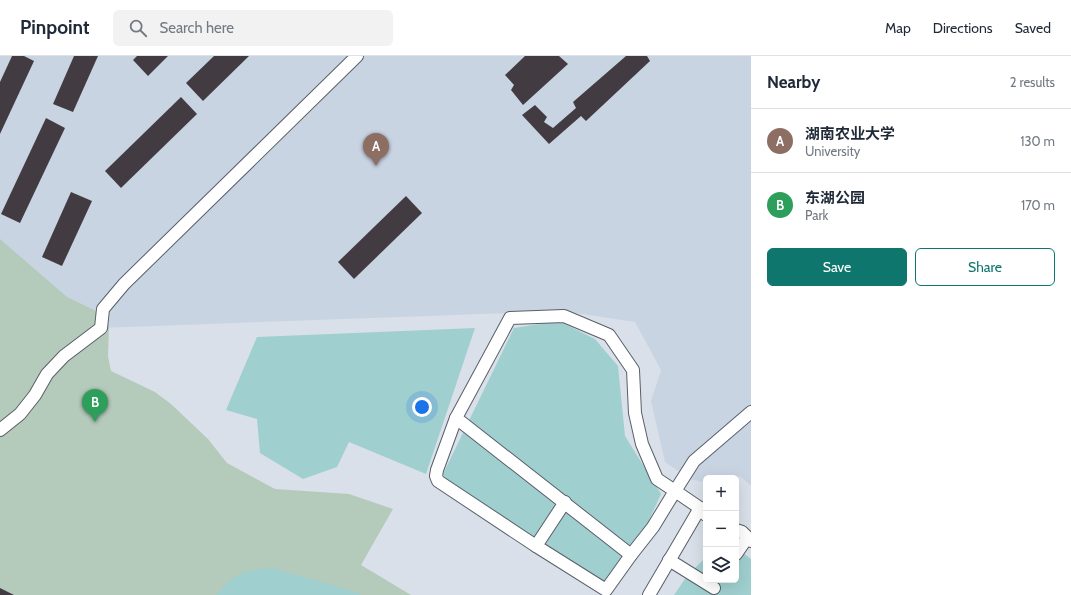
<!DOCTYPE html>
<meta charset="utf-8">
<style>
:root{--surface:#fff;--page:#f2f2f3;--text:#1f2937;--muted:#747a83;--line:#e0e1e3;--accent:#0f766e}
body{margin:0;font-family:Cabin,"Noto Sans SC",sans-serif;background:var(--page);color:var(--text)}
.controls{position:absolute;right:12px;bottom:12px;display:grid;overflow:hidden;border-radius:6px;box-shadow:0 4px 16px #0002}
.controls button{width:36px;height:36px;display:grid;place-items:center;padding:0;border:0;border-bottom:1px solid var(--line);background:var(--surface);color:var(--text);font:20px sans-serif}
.you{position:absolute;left:422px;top:351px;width:14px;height:14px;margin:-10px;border:3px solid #fff;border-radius:50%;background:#1a73e8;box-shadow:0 0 0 6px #1a73e833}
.badge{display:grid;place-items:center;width:26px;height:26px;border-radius:50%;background:var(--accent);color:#fff;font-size:13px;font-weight:700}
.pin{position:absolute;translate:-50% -33px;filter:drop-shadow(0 1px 2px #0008)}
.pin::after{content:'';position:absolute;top:21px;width:14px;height:12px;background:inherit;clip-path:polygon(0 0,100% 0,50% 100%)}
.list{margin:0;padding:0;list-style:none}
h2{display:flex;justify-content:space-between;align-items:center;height:52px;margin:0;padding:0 16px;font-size:17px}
h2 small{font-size:13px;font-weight:400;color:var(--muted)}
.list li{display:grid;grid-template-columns:26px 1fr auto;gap:12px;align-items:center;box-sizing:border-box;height:64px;padding:0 16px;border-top:1px solid var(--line)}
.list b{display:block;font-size:15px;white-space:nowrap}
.list p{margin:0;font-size:13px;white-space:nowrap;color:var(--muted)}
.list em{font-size:13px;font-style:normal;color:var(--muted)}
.actions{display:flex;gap:8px;padding:12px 16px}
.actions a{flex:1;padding:9px 0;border:1px solid var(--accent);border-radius:6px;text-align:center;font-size:14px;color:var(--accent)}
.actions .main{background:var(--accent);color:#fff}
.icon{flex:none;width:22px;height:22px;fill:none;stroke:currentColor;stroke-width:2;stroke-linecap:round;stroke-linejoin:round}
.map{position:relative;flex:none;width:751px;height:539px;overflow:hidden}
header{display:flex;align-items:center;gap:24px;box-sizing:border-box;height:56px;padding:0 20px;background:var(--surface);border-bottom:1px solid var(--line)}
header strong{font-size:19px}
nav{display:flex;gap:22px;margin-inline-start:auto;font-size:14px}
.search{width:280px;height:36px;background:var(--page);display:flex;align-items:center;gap:10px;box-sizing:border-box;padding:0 14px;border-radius:6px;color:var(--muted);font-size:15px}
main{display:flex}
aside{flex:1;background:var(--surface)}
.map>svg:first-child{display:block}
.built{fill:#c9d4e3}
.green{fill:#b4cabb}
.water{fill:#a0cfcf}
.building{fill:#433b42}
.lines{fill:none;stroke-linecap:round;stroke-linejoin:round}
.street-casing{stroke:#595f67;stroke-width:14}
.street{stroke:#fff;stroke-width:12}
</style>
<header>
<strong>Pinpoint</strong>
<div class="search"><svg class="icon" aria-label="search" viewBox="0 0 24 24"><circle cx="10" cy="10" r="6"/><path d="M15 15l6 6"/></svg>Search here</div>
<nav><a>Map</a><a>Directions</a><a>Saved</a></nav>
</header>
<main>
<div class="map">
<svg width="751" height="539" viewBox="0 0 751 539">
<rect width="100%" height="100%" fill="#d9e0e9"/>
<path class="built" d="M0,0H751V430L740,420L736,424V422H706V427L690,423L665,406L651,345L661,314L635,266L562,255L101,272L0,221Z"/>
<path class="green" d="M0,183L67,241L94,254L109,270L108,300L111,315L155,336L171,348L208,383L227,407L275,433L349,438L393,453L361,509L411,539H0Z"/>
<g class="water">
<path d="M559,265L595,283L618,310L625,380L661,438L646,471L605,531L446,424L443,418L514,272Z"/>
<path d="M475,272L426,418L349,386L337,411L303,423L260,397L257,363L226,354L257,281Z"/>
<path d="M736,494H739L751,503V539H674L687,520L706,501V524H736Z"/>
<path d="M274,512C303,522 333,528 362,539H217C232,517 248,513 274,512Z"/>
</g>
<g class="building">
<path d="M12,0H24L34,5L0,78V26Z"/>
<path d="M74,0H98L73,56L53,48Z"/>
<path d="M137,0H168L148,20L133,4Z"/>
<path d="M214,0H249L203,45L186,27Z"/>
<path d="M525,0H559L568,8L523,49L511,34L514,29L505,19Z"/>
<path d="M626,0H647L650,5L586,65L581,60L549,88L522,59L535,49L547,61L544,66L553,72L576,52L573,46Z"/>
<path d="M181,41L197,58L121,132L105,115Z"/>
<path d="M46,62L65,72L20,167L1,158Z"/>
<path d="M71,136L92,145L62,210L42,201Z"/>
<path d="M406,140L422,157L354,223L338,206Z"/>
<path d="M0,532L14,539H0Z"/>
</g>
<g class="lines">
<defs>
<g id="street">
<path d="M564,260L609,279L633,314L635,357L642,388L657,423L675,435L653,471L631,499L456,362L510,262Z"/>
<path d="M456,362L437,414L436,420L438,425L536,490L565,446"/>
<path d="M0,374L20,358L35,339L47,318L64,300L101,272L103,253L124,228L357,0"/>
<path d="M706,459L700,452L675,435L694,405L751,356"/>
<path d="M736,474L742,476L751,485"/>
<path d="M536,490L606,534L631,499"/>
<path d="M736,498L747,482"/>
<path d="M669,504L714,532"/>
<path d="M649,539L700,452"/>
</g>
</defs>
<use href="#street" class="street-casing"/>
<use href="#street" class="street"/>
</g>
</svg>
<div class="controls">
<button>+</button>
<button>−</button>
<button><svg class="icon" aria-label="layers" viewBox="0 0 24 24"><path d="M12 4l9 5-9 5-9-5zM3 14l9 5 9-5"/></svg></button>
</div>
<div class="you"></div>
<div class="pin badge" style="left:376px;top:110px;background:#8d6e63">A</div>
<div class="pin badge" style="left:95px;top:366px;background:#2e9e5b">B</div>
</div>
<aside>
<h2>Nearby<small>2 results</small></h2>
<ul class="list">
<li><span class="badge" style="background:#8d6e63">A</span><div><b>湖南农业大学</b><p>University</p></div><em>130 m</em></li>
<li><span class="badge" style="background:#2e9e5b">B</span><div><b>东湖公园</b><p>Park</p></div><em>170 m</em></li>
</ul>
<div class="actions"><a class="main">Save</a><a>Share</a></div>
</aside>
</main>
